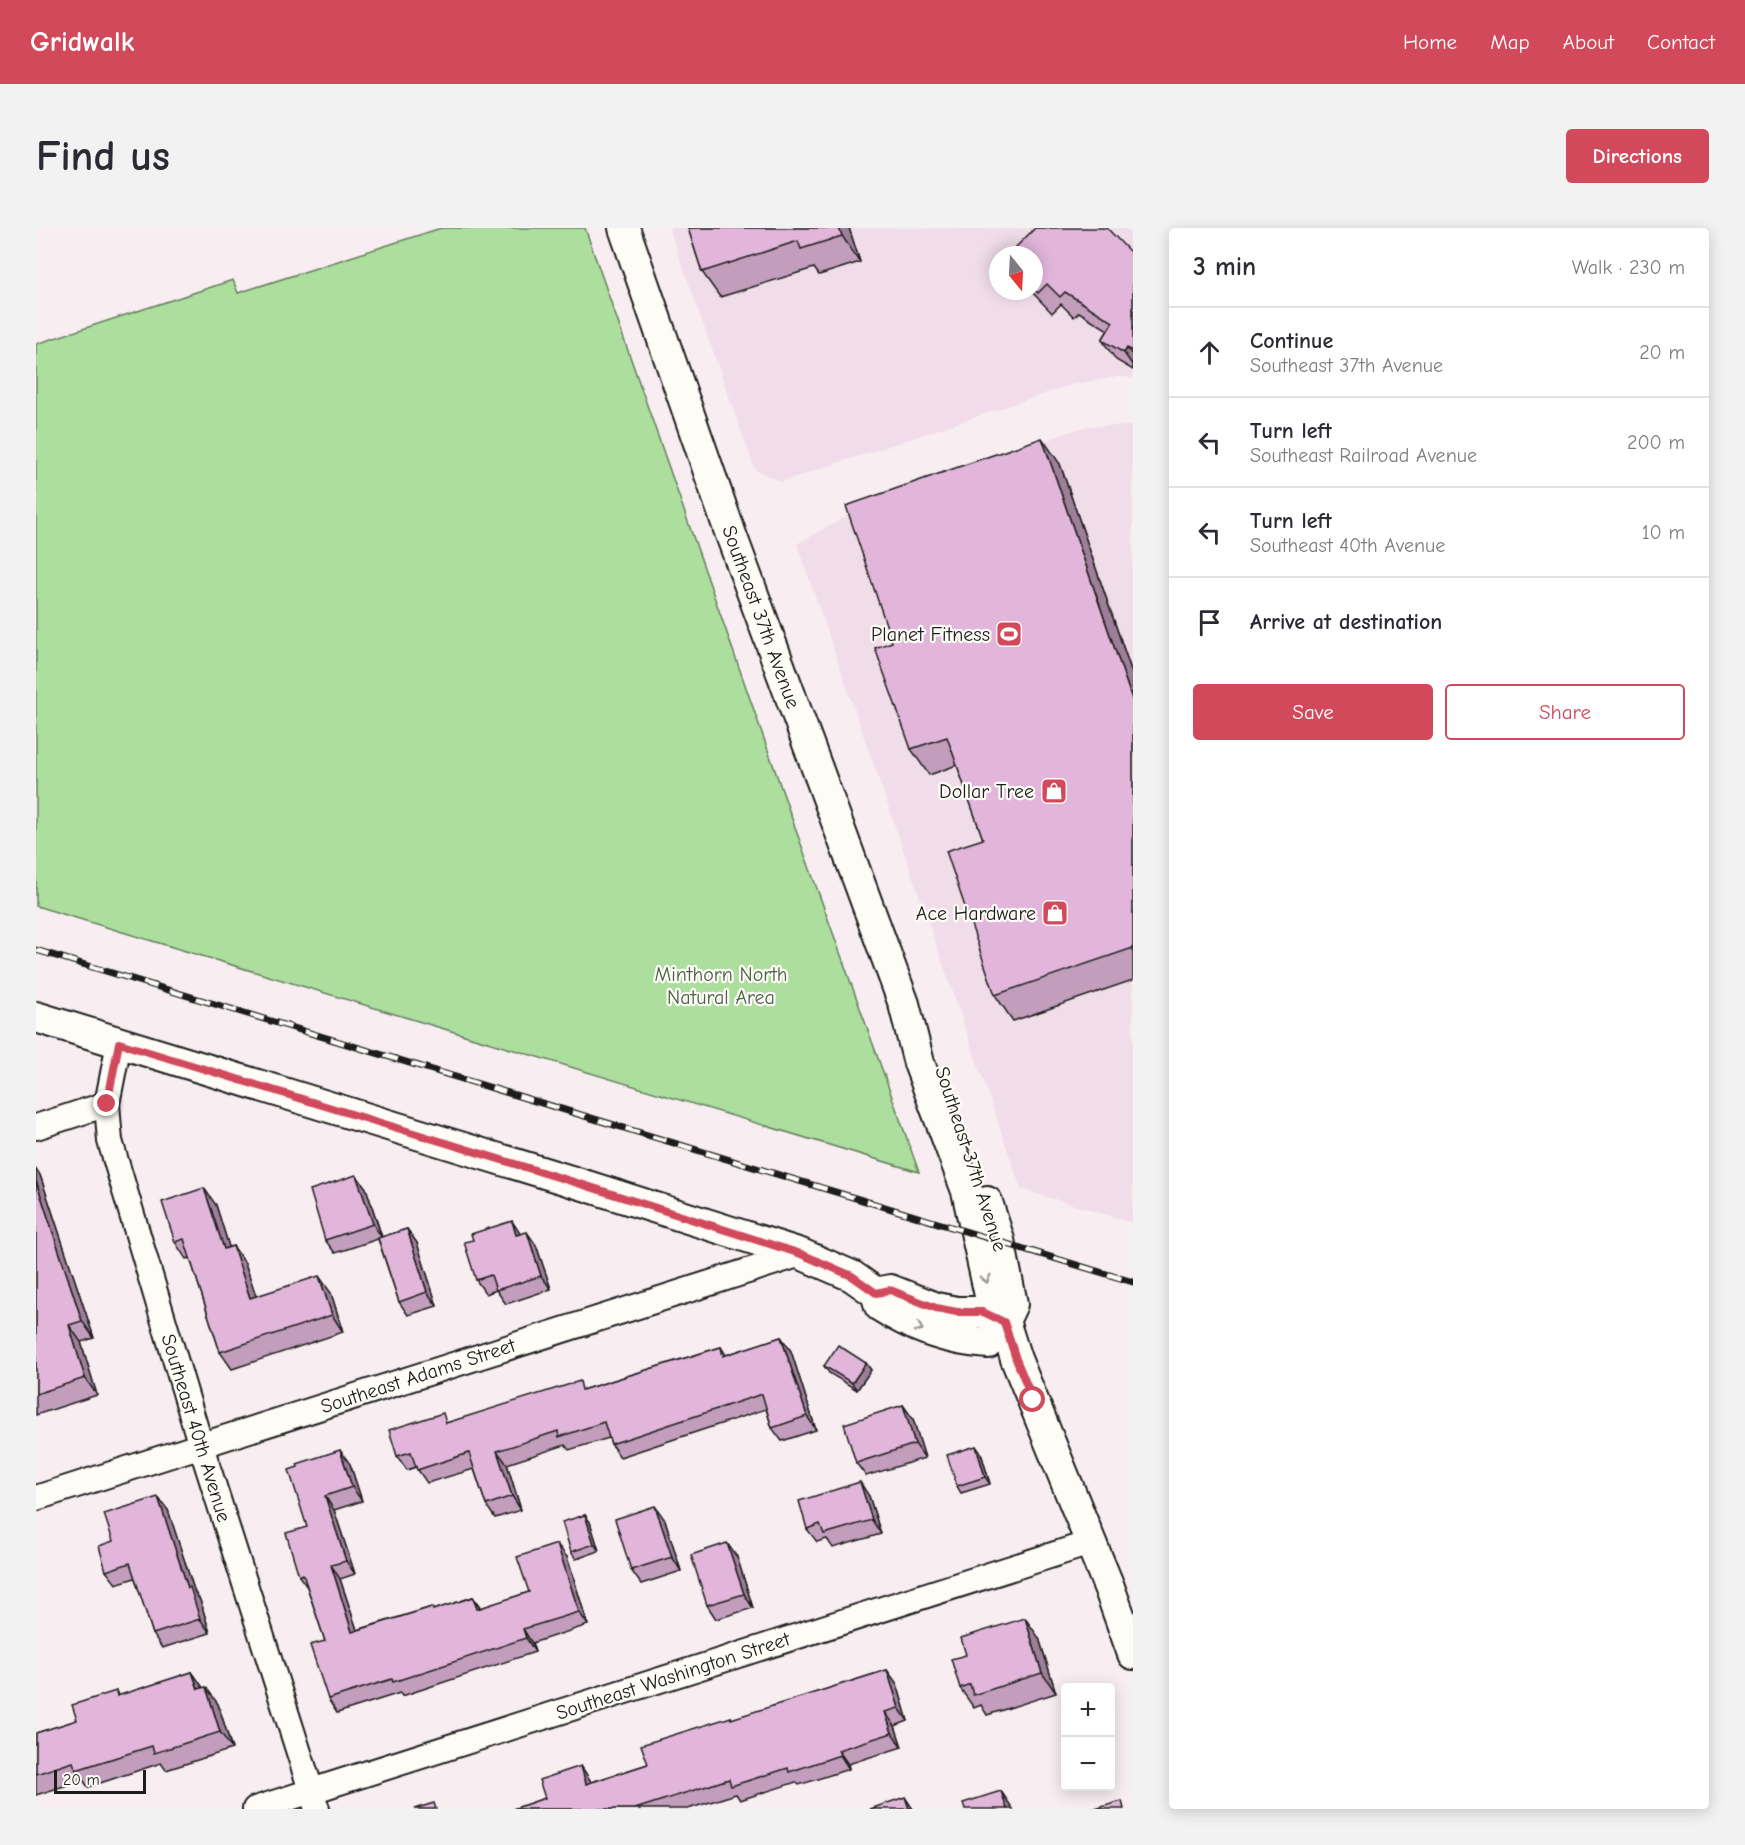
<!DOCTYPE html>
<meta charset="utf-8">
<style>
:root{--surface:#fff;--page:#f2f2f3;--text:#2b2b33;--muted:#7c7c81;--line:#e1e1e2;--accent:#d1495b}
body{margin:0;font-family:"Comic Neue",sans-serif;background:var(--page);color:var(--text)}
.controls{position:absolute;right:18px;bottom:18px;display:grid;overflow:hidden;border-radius:6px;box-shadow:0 3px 15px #0003}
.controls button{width:54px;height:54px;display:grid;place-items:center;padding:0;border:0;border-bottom:2px solid var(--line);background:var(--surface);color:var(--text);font:30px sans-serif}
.compass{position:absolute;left:953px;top:18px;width:54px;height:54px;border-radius:50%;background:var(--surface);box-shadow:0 3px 15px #0003;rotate:162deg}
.scale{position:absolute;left:18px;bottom:15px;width:92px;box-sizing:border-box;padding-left:6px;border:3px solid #1c1c1c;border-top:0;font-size:16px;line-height:21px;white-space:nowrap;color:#1c1c1c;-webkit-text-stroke:4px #fdfcf7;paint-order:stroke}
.stop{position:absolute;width:18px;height:18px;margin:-14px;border:4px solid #d1495b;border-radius:50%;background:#fff}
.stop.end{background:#d1495b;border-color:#fff;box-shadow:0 2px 6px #0008}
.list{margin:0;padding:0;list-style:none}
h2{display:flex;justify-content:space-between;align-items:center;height:78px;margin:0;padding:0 24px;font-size:26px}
h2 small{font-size:20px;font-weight:400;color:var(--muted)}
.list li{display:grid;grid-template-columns:39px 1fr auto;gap:18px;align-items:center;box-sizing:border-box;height:90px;padding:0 24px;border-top:2px solid var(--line)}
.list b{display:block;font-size:22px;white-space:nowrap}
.list p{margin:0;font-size:20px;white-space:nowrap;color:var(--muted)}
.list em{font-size:20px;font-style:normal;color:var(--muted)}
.actions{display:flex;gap:12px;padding:18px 24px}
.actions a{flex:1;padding:14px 0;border:2px solid var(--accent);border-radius:6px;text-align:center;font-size:21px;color:var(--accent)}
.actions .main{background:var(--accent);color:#fff}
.icon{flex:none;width:33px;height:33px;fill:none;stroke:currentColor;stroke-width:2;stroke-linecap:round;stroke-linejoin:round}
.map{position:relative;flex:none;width:1097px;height:1581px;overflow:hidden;border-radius:6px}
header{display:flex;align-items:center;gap:36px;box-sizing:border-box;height:84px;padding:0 30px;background:var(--accent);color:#fff}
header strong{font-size:28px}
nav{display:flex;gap:33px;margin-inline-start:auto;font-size:21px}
.intro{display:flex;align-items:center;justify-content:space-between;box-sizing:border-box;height:144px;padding:0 36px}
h1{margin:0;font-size:42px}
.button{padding:15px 27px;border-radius:6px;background:var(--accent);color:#fff;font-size:21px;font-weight:700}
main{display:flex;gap:36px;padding:0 36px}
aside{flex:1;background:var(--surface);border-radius:6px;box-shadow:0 3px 15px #0003}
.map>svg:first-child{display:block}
.built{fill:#f1ddea;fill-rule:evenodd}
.green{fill:#acde9e;stroke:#647d5d;stroke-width:1.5}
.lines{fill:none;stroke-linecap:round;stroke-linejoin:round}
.minor-casing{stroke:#1c1c1c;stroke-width:28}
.tertiary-casing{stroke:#1c1c1c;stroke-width:34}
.minor{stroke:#fdfcf7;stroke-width:24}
.tertiary{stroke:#fdfcf7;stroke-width:30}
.rail-casing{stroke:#1c1c1c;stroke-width:7}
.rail{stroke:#fdfcf7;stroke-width:4.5;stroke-dasharray:14;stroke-linecap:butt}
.wall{fill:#c29dbc;stroke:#1c1c1c;stroke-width:1.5}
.shaded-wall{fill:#9e7f99;stroke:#1c1c1c;stroke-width:1.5}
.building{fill:#e2b6db;stroke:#1c1c1c;stroke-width:1.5}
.oneway{stroke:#989794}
.route{stroke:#d1495b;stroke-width:8}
.labels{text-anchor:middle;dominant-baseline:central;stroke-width:4.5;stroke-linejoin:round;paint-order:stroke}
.street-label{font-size:20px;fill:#1c1c1c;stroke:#fdfcf7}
.poi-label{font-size:20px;fill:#1c1c1c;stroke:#fdfcf7;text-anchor:end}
.park-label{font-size:20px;fill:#4e604a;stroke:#fdfcf7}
</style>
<header>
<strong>Gridwalk</strong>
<nav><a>Home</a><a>Map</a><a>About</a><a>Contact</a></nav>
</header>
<div class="intro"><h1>Find us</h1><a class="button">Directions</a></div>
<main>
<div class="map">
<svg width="1097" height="1581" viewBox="0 0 1097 1581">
<rect width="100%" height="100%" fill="#f8eef1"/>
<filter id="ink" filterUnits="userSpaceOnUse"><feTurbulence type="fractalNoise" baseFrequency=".0167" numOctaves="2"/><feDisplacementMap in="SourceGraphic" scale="12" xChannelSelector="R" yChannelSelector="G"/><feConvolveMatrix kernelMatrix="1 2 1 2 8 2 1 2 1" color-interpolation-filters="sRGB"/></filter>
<g filter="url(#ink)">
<g class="built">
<path d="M633,0H1097V150L1082,149L1038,156L745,254L719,242ZM962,27H998V63H962Z"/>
<path d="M1051,198H1097V995L985,961L761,316L841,271Z"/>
</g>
<path class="green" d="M405,0H549L761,605L883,944L0,678V116L197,52L202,65Z"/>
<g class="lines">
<defs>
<g id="minor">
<path d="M83,815L71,876L74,913L165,1218L281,1581"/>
<path d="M0,899L71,876"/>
<path d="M0,1270L765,1026"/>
<path d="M219,1581L1054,1315"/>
</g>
<g id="tertiary">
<path d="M588,0L694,304L868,776L883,835L931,963L955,1072L968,1093L980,1131L1073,1359L1097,1426"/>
<path d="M0,789L551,958L765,1026L816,1048L840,1065L844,1078C878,1100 911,1112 952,1115L968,1093L976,1076L963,1012L951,974"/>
<path d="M840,1065L854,1062L900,1080L921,1084H947L968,1093"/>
</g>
</defs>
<use href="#minor" class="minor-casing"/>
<use href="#tertiary" class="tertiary-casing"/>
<use href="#minor" class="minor"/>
<use href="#tertiary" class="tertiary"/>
<defs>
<path id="rail" d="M0,722L1097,1054"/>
</defs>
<use href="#rail" class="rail-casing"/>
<use href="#rail" class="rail"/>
</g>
<g class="wall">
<path d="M652,0H813L824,34L783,47L778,40L684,69L666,44Z"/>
<path d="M1093,23L1097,25V142L1080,132L1066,112L1072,102L1043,84L1038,89L1025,76L1016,85L995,63H998V27Z"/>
<path d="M1024,236L1097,448V752L977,793L959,767L947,611L921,537L893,547L875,521L856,414Z"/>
<path d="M0,941L4,947L58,1110L45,1114L61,1167L0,1187Z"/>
<path d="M320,947L330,960L346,1009L371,1001L381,1015L401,1078L372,1087L363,1074L342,1011L299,1025L289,1012Z"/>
<path d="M180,977L193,1019L197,1018L209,1035L220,1068L295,1065L307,1104L196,1141L184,1124L154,1030L150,1031L139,1014Z"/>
<path d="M485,1006L500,1017L515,1061L470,1076L460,1062L450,1066L440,1052Z"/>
<path d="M745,1109L755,1123L780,1202L746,1213L736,1200L730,1181L584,1229L575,1216L573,1210L533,1222L529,1217L471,1236L485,1282L459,1290L450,1277L438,1241L391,1255L380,1239L371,1242L361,1228L413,1194L549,1161L685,1119L690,1127Z"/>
<path d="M830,1135L835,1142L821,1162L793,1145L788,1138Z"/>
<path d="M867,1177L877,1191L889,1230L830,1248L820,1235Z"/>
<path d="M945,1225L954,1256L925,1265L921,1258Z"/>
<path d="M314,1236L326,1273L298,1282L319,1346L304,1351L321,1402L396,1379L398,1382L437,1369L445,1380L493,1364L531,1329L552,1397L496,1415L499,1424L366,1468L364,1465L301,1485L292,1471L289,1413L271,1359L263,1348L271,1299L262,1239Z"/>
<path d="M833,1268L845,1306L797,1320L791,1311L781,1314L771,1301Z"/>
<path d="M132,1282L159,1365L164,1372L174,1405L126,1420L117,1406L99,1350L80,1356L70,1343L77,1313Z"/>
<path d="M549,1287L554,1294L563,1323L540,1331L535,1324Z"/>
<path d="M629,1292L645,1343L605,1356L595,1342Z"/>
<path d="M701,1329L717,1380L680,1391L671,1377Z"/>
<path d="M1003,1410L1020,1465L951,1487L945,1477L938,1480L924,1460Z"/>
<path d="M851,1442L861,1456L872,1493L859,1498L866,1519L812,1536L813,1541L763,1557L760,1554L704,1572L700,1566L652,1581H477L509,1570L545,1538L555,1554L612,1536L695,1489L696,1491Z"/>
<path d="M156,1444L167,1460L182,1476L196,1521L130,1542L125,1535L52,1559L47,1552L0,1567V1505L41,1492L80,1463L83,1468Z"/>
</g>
<g class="shaded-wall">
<path d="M803,0H813L824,34L806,8Z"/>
<path d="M1091,120L1097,128V138L1088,125Z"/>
<path d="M1006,210L1024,236L1097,448V474Z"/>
<path d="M0,941L4,947L58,1110L46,1093L0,953Z"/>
<path d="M320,947L330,960L346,1010L337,996Z"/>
<path d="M168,960L180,977L199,1038L188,1021Z"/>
<path d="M476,993L485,1007H480Z"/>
<path d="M371,1001L381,1015L401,1078L391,1064Z"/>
<path d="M491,1004L500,1017L515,1061L505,1048Z"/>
<path d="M197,1018L209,1035L226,1086L214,1070Z"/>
<path d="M283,1048L295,1065L307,1104L296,1087Z"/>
<path d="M33,1097L45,1114L61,1167L49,1150Z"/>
<path d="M745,1109L755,1123L780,1202L771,1188Z"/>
<path d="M830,1135L835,1142L821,1162L816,1155Z"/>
<path d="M867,1177L877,1191L889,1230L879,1216Z"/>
<path d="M940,1218L945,1225L954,1256L949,1249Z"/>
<path d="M304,1222L314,1236L326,1273L316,1259Z"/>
<path d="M461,1223L471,1236L485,1282L476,1268Z"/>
<path d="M824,1254L833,1268L845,1306L836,1292Z"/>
<path d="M289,1268L298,1282L319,1346L310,1333Z"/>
<path d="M122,1269L132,1282L159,1365L164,1372L174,1405L164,1391L152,1360Z"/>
<path d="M619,1278L629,1292L645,1343L636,1329Z"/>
<path d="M549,1287L554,1294L563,1323L558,1316Z"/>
<path d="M691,1315L701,1329L717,1380L708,1366Z"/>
<path d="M521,1316L531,1329L552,1397L543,1384Z"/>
<path d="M295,1337L304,1351L326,1417L316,1404Z"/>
<path d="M437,1369L446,1383L441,1381Z"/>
<path d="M989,1390L1003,1410L1020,1465L1006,1445Z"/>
<path d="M487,1401L496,1415L499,1424L490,1410Z"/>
<path d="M851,1442L861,1456L872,1493L863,1480Z"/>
<path d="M156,1444L168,1461H162Z"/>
<path d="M170,1459L182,1476L196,1521L184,1504Z"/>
<path d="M849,1484L859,1498L866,1519L856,1505Z"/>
<path d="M802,1522L812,1536L813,1541L804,1527Z"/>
<path d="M545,1538L554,1552L560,1570L550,1556Z"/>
<path d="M965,1563L977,1581H971Z"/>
<path d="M869,1569L877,1581H873Z"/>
</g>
<g class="building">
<path d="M652,0H803L806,8L765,21L762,13L666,44Z"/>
<path d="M999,0H1071L1093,23L1097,25V123L1091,120L1088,125L1066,112L1077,94L1029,64L1024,69L1011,56L1002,65L998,61V27H972Z"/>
<path d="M1006,210L1097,474V720L959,767L910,623L947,611L911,509L875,521L839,420L856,414L810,278Z"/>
<path d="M320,947L337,996L289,1012L274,962Z"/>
<path d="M0,953L46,1093L33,1097L49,1150L0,1166Z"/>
<path d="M168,960L188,1021L197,1018L214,1070L283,1048L296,1087L184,1124L148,1011L139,1014L126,974Z"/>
<path d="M476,993L480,1007L491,1004L505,1048L460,1062L455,1047L440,1052L428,1014L437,1012L435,1006Z"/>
<path d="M371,1001L391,1064L363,1074L342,1010Z"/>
<path d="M745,1109L771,1188L736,1200L726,1166L575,1216L568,1194L523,1209L522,1203L461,1223L476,1268L450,1277L433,1225L381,1242L375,1224L361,1228L353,1202L407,1185L410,1195L544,1153L546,1162L685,1119L687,1128Z"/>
<path d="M802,1117L830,1135L816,1155L788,1138Z"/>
<path d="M867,1177L879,1216L820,1235L808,1196Z"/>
<path d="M940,1218L949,1249L921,1258L911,1227Z"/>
<path d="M304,1222L316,1259L289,1268L310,1333L295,1337L316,1404L396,1379L397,1382L437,1369L441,1381L493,1364L481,1329L521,1316L543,1384L487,1401L490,1410L357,1454L356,1451L292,1471L274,1417L289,1413L267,1346L263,1348L250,1305L271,1299L253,1242L262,1239L261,1236Z"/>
<path d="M824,1254L836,1292L788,1306L784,1296L771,1301L763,1273Z"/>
<path d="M122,1269L152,1360L154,1359L164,1391L117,1406L94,1335L70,1343L63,1318L77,1313L68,1286Z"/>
<path d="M619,1278L636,1329L595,1342L579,1291Z"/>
<path d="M549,1287L558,1316L535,1324L526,1294Z"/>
<path d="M691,1315L708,1366L671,1377L655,1327Z"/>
<path d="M989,1390L1006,1445L937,1467L934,1456L924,1460L915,1431L930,1427L925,1410Z"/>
<path d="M851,1442L863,1480L849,1484L856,1505L802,1522L804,1527L753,1544L752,1540L695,1558L693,1551L599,1581H477L509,1570L503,1552L545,1538L550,1556L612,1536L605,1517L695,1489V1491Z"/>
<path d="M156,1444L162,1461L170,1459L184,1504L118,1525L116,1518L40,1542L37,1534L0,1546V1505L41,1492L36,1477L80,1463L81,1468Z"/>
<path d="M965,1563L971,1581H929L927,1575Z"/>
<path d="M869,1569L873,1581H834Z"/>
<path d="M1086,1573L1088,1581H1059Z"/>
<path d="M398,1575L400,1581H378Z"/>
</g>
<defs><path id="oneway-chevron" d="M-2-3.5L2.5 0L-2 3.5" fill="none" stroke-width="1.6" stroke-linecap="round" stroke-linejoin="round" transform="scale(1.5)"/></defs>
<g class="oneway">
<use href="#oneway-chevron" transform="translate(950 1051) rotate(76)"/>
<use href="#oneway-chevron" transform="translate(883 1100) rotate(23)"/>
</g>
</g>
<g class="lines" filter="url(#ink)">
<path class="route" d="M71,876L83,815L551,958L765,1026L816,1048L840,1065L854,1062L900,1080L921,1084H947L968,1094L980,1131L997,1172"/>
</g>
<defs>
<symbol id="stadium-square" viewBox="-11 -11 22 22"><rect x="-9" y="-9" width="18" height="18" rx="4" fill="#d1495b" stroke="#fdfcf7"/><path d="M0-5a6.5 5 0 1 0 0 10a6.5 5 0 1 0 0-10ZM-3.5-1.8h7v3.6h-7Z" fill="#fff"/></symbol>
<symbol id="shop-square" viewBox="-11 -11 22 22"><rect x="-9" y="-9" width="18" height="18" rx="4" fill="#d1495b" stroke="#fdfcf7"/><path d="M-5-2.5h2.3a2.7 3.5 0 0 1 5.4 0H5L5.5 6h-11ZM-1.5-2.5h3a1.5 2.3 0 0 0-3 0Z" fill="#fff"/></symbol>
</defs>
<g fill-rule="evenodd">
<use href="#stadium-square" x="958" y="391" width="30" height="30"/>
<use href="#shop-square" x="1003" y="548" width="30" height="30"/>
<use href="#shop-square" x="1004" y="670" width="30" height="30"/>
</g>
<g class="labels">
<g class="street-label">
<text transform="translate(725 389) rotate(70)">Southeast 37th Avenue</text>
<text transform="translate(935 931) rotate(72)">Southeast 37th Avenue</text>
<text transform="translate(382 1148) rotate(-18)">Southeast Adams Street</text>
<text transform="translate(160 1200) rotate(73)">Southeast 40th Avenue</text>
<text transform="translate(637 1448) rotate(-18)">Southeast Washington Street</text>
</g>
<g class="poi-label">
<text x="954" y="406">Planet Fitness</text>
<text x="998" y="563">Dollar Tree</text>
<text x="1000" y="685">Ace Hardware</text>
</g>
<g class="park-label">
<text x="685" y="746">Minthorn North<tspan x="685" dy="23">Natural Area</tspan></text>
</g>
</g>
</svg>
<div class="controls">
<button>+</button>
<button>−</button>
</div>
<svg class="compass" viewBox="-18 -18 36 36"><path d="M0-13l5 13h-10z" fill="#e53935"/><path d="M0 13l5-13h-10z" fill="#7c7c81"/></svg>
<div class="scale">20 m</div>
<div class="stop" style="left:997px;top:1172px"></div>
<div class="stop end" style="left:71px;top:876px"></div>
</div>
<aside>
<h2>3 min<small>Walk · 230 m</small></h2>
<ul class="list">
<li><svg class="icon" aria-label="ahead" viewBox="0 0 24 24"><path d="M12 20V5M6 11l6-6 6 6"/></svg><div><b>Continue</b><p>Southeast 37th Avenue</p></div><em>20 m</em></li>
<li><svg class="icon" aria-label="left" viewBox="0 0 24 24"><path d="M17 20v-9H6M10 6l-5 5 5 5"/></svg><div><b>Turn left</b><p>Southeast Railroad Avenue</p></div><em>200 m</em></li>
<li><svg class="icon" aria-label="left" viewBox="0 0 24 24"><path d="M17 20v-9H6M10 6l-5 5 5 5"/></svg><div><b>Turn left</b><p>Southeast 40th Avenue</p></div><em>10 m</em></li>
<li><svg class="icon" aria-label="arrive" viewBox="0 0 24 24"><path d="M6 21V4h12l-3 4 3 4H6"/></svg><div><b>Arrive at destination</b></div></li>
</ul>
<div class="actions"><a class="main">Save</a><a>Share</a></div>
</aside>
</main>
